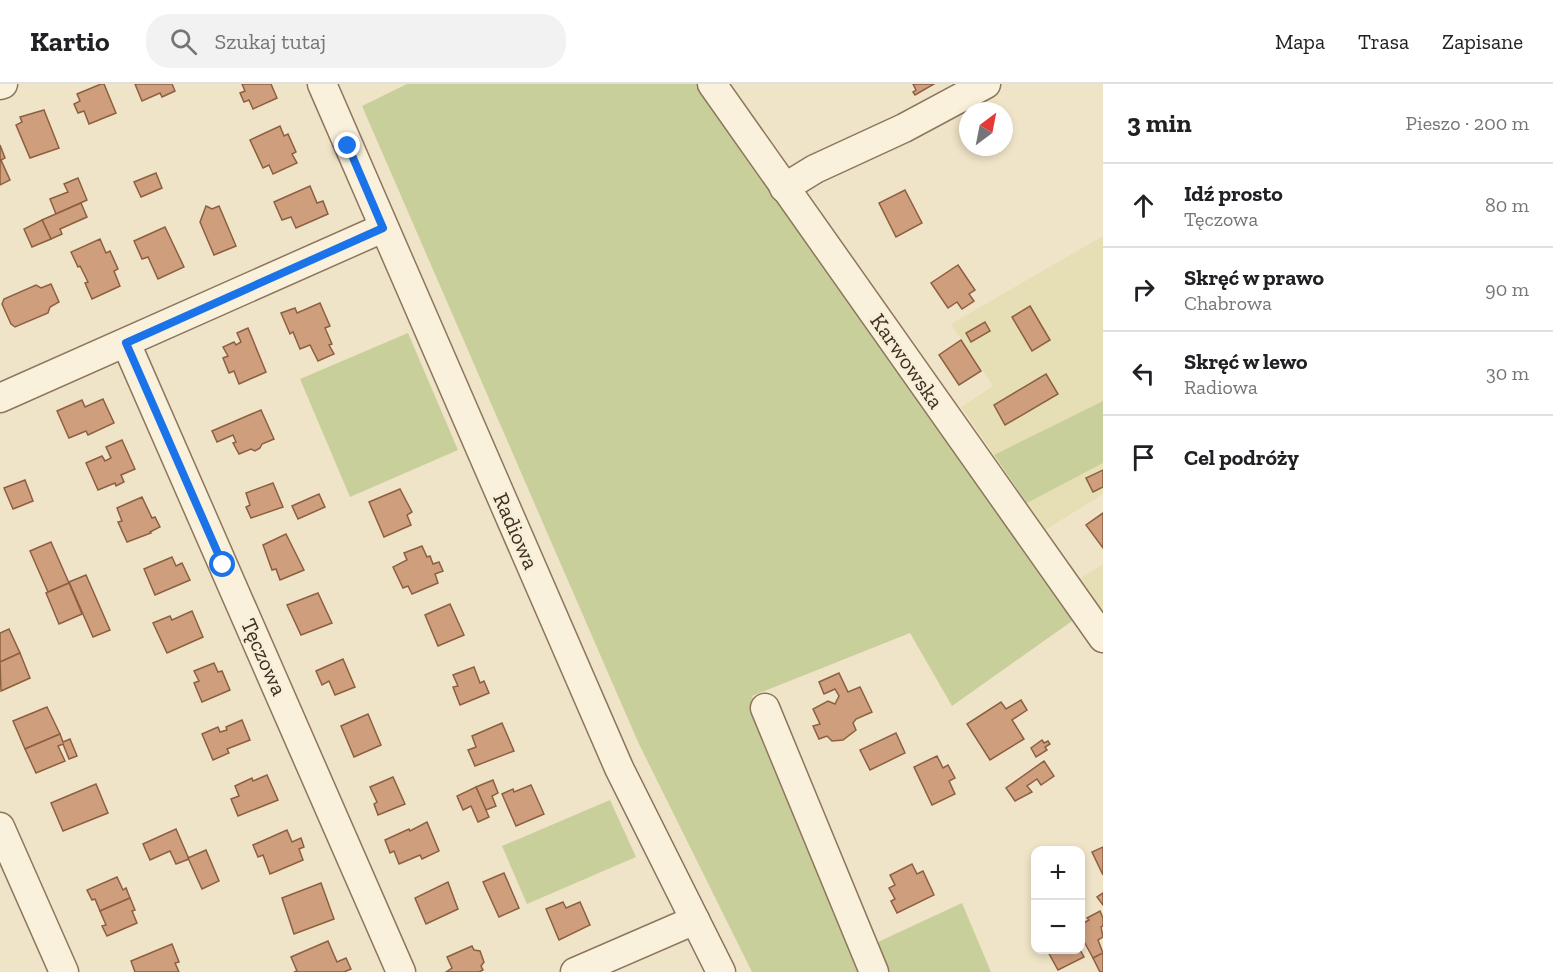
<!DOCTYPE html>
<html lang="pl">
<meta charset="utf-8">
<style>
:root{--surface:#fff;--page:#f2f2f2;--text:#202124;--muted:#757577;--line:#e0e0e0}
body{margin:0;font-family:"Zilla Slab",serif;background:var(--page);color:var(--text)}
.controls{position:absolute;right:18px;bottom:18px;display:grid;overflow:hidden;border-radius:12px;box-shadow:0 3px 9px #0003}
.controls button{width:54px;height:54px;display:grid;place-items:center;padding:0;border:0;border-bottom:2px solid var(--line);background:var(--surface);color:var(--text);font:30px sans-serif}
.compass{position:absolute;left:959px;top:18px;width:54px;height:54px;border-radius:50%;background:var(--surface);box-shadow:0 3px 9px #0003;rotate:32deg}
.stop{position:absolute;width:18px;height:18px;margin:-14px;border:4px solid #1a73e8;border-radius:50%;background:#fff}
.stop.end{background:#1a73e8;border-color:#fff;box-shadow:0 2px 6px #0008}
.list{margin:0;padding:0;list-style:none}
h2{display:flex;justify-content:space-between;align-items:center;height:78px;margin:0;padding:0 24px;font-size:26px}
h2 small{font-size:20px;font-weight:400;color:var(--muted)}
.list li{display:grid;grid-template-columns:39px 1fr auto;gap:18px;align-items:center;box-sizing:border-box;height:84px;padding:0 24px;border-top:2px solid var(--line)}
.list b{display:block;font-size:22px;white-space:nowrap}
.list p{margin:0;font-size:20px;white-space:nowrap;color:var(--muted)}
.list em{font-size:20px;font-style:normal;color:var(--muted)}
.icon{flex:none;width:33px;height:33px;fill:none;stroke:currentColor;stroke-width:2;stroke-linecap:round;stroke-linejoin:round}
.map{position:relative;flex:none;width:1103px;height:888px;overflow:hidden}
header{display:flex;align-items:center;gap:36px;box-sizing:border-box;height:84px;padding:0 30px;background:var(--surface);border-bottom:2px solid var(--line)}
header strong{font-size:28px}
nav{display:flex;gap:33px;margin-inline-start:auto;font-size:21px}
.search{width:420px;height:54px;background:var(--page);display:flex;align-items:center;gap:15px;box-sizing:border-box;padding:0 21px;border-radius:24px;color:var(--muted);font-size:22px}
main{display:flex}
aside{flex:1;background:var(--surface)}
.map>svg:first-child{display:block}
.farmland{fill:#e6deb5}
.green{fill:#c9cf9b}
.building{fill:#cf9f7d;stroke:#8d5f41;stroke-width:1.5}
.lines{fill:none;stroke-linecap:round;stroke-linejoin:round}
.minor-casing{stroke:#8d765c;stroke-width:31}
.minor{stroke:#faf1dc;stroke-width:28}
.route{stroke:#1a73e8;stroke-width:8}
.labels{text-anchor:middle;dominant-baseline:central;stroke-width:5;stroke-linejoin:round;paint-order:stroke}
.street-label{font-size:22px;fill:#3d2e20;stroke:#f7eed8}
</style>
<header>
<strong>Kartio</strong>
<div class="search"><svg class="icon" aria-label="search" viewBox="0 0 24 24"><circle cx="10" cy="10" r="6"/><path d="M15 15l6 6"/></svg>Szukaj tutaj</div>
<nav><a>Mapa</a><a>Trasa</a><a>Zapisane</a></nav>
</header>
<main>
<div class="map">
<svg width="1103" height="888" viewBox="0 0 1103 888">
<rect width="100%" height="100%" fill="#f0e4c8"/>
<g class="farmland">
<path d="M1103,152V317L994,371L961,323L993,302L951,240Z"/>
<path d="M1103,379V410L1045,446L1027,419Z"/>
<path d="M1103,481V530L1079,495Z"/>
</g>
<g class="green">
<path d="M407,0H700L1075,535L952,622L910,549L752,612L813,761L862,888H752L638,658L362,22Z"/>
<path d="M408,249L458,366L350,413L300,295Z"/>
<path d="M1103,317V379L1027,419L994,371Z"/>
<path d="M610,716L636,773L527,820L502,762Z"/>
<path d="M962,819L991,888H887L878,858Z"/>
</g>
<g class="building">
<path d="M101,0H104L116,29L89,40L84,27L78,29L74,20L80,17L77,10Z"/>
<path d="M135,0H172L175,7L162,13L160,9L142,17Z"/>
<path d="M242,0H271L277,14L253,25L249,16L244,18L240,9L245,7Z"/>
<path d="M913,0H934L915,11L913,8L916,6Z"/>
<path d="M44,26L59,64L30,74L16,41L22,38L20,33Z"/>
<path d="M280,42L284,52L288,50L296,68L292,70L297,79L273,90L269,81L263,84L250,56Z"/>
<path d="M0,61L5,74L1,76L10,96L0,101Z"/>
<path d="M156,89L162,104L141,113L134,98Z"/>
<path d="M78,94L87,116L56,130L50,115L68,108L64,100Z"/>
<path d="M310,102L317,119L323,117L328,130L296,144L291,133L282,136L274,118Z"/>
<path d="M905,106L922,139L896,153L879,119Z"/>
<path d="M81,119L87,133L60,145L62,150L51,155L42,136Z"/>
<path d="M206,122L212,125L219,122L236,162L214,171L200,138Z"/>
<path d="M42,136L51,155L32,163L24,145Z"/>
<path d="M165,143L184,183L158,195L148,173L142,175L134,157Z"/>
<path d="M100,155L106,169L110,167L118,185L114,187L120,202L92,215L85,199L88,198L80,182L78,183L71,168Z"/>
<path d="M958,181L975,206L969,210L974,217L962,225L957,218L948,224L931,199Z"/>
<path d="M51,200L59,218L50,223L48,229L15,243L11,240L2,220L4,215L36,201L41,204Z"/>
<path d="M320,219L330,242L325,244L332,260L329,261L334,270L318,277L310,261L300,265L293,248L290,250L281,229L295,224L297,229Z"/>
<path d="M1030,222L1050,256L1032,267L1012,233Z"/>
<path d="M985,238L990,247L971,258L966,249Z"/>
<path d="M248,244L266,288L239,300L234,287L229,289L223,274L228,272L223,263L234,258L236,261L241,258L237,249Z"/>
<path d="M961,256L981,287L959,301L939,271Z"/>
<path d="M1046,290L1058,310L1005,341L994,321Z"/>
<path d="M103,315L114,339L88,351L86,347L69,354L57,327L82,316L85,323Z"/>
<path d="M261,326L274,355L262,360L260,364L255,367L251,365L239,370L233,359L236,358L233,351L217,358L212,347Z"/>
<path d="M122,356L135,385L121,391L124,398L116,402L115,399L98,406L86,379L102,372L105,377L111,374L106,363Z"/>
<path d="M1103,386V403L1093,408L1086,394Z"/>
<path d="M25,396L33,417L13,425L4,404Z"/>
<path d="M273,399L283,423L251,434L246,423L250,421L246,409Z"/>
<path d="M400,405L412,428L407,431L411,441L384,453L369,418Z"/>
<path d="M319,410L325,423L298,435L292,422Z"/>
<path d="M142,413L152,434L155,433L160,443L150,448L151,449L127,458L118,438L122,437L117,424Z"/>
<path d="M1103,429V464L1086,441Z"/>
<path d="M286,450L304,486L280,496L276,485L272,486L263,461Z"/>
<path d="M51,458L69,499L48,508L30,467Z"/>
<path d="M422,462L427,473L430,472L433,480L439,478L443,487L435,490L438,499L412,510L408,502L403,504L393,483L407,476L404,469Z"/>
<path d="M172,473L176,482L182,479L190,496L155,511L144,485Z"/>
<path d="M86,491L110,546L93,553L69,498Z"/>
<path d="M69,499L82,530L59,540L46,509Z"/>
<path d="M318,509L332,539L301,551L287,521Z"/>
<path d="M450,520L464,551L438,562L425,531Z"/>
<path d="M192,527L203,553L167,569L153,539L170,532L172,536Z"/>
<path d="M9,545L20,569L0,578V549Z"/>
<path d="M20,569L30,594L1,607L0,578Z"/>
<path d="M343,575L355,603L335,611L329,597L322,601L316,587Z"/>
<path d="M214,579L218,588L222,587L230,606L202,618L194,599L199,597L194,587Z"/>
<path d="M474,583L480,599L484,597L489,609L460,621L453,603L458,602L453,591Z"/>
<path d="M839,589L848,608L860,603L872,628L856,635L853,639L856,646L843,656L832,657L827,652L819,655L813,642L820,640L813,625L828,617L835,620L839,612L835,605L824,610L819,598Z"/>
<path d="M1021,616L1027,626L1012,636L1024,655L990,676L967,640L1001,618L1006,625Z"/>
<path d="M47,623L60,650L25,665L13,637Z"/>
<path d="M368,630L381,661L354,673L341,642Z"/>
<path d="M242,636L250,656L227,665L229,669L213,676L202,650L218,643L220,648L227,646L226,643Z"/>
<path d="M502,639L514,667L475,682L468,666L476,663L472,652Z"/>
<path d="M896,649L905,669L870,686L860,666Z"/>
<path d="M60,650L63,658L70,655L77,672L69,675L63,660L58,662L65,677L36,689L25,665Z"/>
<path d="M1042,656L1044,659L1048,657L1050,660L1045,663L1047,666L1036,673L1031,664Z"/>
<path d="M937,672L943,684L948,681L955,694L949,697L955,710L932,721L914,683Z"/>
<path d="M1044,677L1054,692L1041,701L1037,695L1027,702L1032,708L1015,717L1006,704Z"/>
<path d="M267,691L278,716L238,732L231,715L239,712L235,702L252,694L253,697Z"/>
<path d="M393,693L405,720L378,731L374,720L377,718L370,703Z"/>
<path d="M493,696L498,709L492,712L496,722L486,726L476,703Z"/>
<path d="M96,700L108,729L63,747L51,719Z"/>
<path d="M531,701L544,730L516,742L502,710L513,705L514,708Z"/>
<path d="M476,703L489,733L478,738L471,722L463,726L457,712Z"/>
<path d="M427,738L439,767L422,775L420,771L399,780L394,767L390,769L385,756L409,745L410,747Z"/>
<path d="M176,745L189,775L176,780L170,767L150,776L143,760Z"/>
<path d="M287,746L292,758L301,754L304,763L299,765L303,776L270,790L263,771L258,773L253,761Z"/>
<path d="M1103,763V791L1092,768Z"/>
<path d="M206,766L219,797L202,805L188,774Z"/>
<path d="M912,780L917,790L923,787L934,811L897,829L891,817L895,815L889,804L895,801L890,791Z"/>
<path d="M504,789L519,824L499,833L483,798Z"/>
<path d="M117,793L123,806L126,804L130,814L100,827L95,815L92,816L87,806Z"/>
<path d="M448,798L458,825L426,840L415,814Z"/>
<path d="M321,799L334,835L294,850L282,814Z"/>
<path d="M1103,809V821L1097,813Z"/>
<path d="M130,814L135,826L132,827L137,839L107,852L102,842L106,841L100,827Z"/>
<path d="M563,818L566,824L580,818L590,841L559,856L546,825Z"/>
<path d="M1100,827L1103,834V842L1101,843L1103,853L1098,856L1103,869L1093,874L1080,850V841L1089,836L1087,834Z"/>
<path d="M328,857L337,878L346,874L351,885L344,888H294L297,887L291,873Z"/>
<path d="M172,860L179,878L175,879L179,888H135L131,877Z"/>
<path d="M472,862L474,866L480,867L484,878L481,882L483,886L479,888H446L452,884L447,873Z"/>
<path d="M1047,866H1080L1084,873L1058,886Z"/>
<path d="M1103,869V888H1100L1093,874Z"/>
</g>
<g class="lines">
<defs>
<g id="minor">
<path d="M322,0L619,684L721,888"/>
<path d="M712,0L1103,554"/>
<path d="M0,1L3,0"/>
<path d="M784,104L815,85L904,44L986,0"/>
<path d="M126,259L401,888"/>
<path d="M0,314L383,144"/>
<path d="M765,624L874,888"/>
<path d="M0,743L64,888"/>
<path d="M575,888L695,836"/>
</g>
</defs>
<use href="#minor" class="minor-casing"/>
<use href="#minor" class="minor"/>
</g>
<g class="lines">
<path class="route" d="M223,481L126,259L383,144L348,62"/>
</g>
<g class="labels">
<g class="street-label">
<text transform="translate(907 277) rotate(55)">Karwowska</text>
<text transform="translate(516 447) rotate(66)">Radiowa</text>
<text transform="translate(264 573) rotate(66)">Tęczowa</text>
</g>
</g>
</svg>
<div class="controls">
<button>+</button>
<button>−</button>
</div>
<svg class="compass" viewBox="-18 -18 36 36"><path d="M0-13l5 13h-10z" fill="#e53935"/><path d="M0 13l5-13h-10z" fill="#757577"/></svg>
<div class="stop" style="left:223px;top:481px"></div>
<div class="stop end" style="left:348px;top:62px"></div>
</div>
<aside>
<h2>3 min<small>Pieszo · 200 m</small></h2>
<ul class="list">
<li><svg class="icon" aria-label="ahead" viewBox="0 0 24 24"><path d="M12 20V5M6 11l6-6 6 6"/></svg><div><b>Idź prosto</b><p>Tęczowa</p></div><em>80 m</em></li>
<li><svg class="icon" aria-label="right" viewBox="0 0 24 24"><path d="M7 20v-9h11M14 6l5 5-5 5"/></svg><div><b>Skręć w prawo</b><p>Chabrowa</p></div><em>90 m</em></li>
<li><svg class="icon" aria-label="left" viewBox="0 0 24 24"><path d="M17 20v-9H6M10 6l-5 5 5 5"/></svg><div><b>Skręć w lewo</b><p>Radiowa</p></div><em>30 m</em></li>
<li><svg class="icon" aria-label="arrive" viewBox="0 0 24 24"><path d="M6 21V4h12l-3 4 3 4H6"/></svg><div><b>Cel podróży</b></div></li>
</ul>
</aside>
</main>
